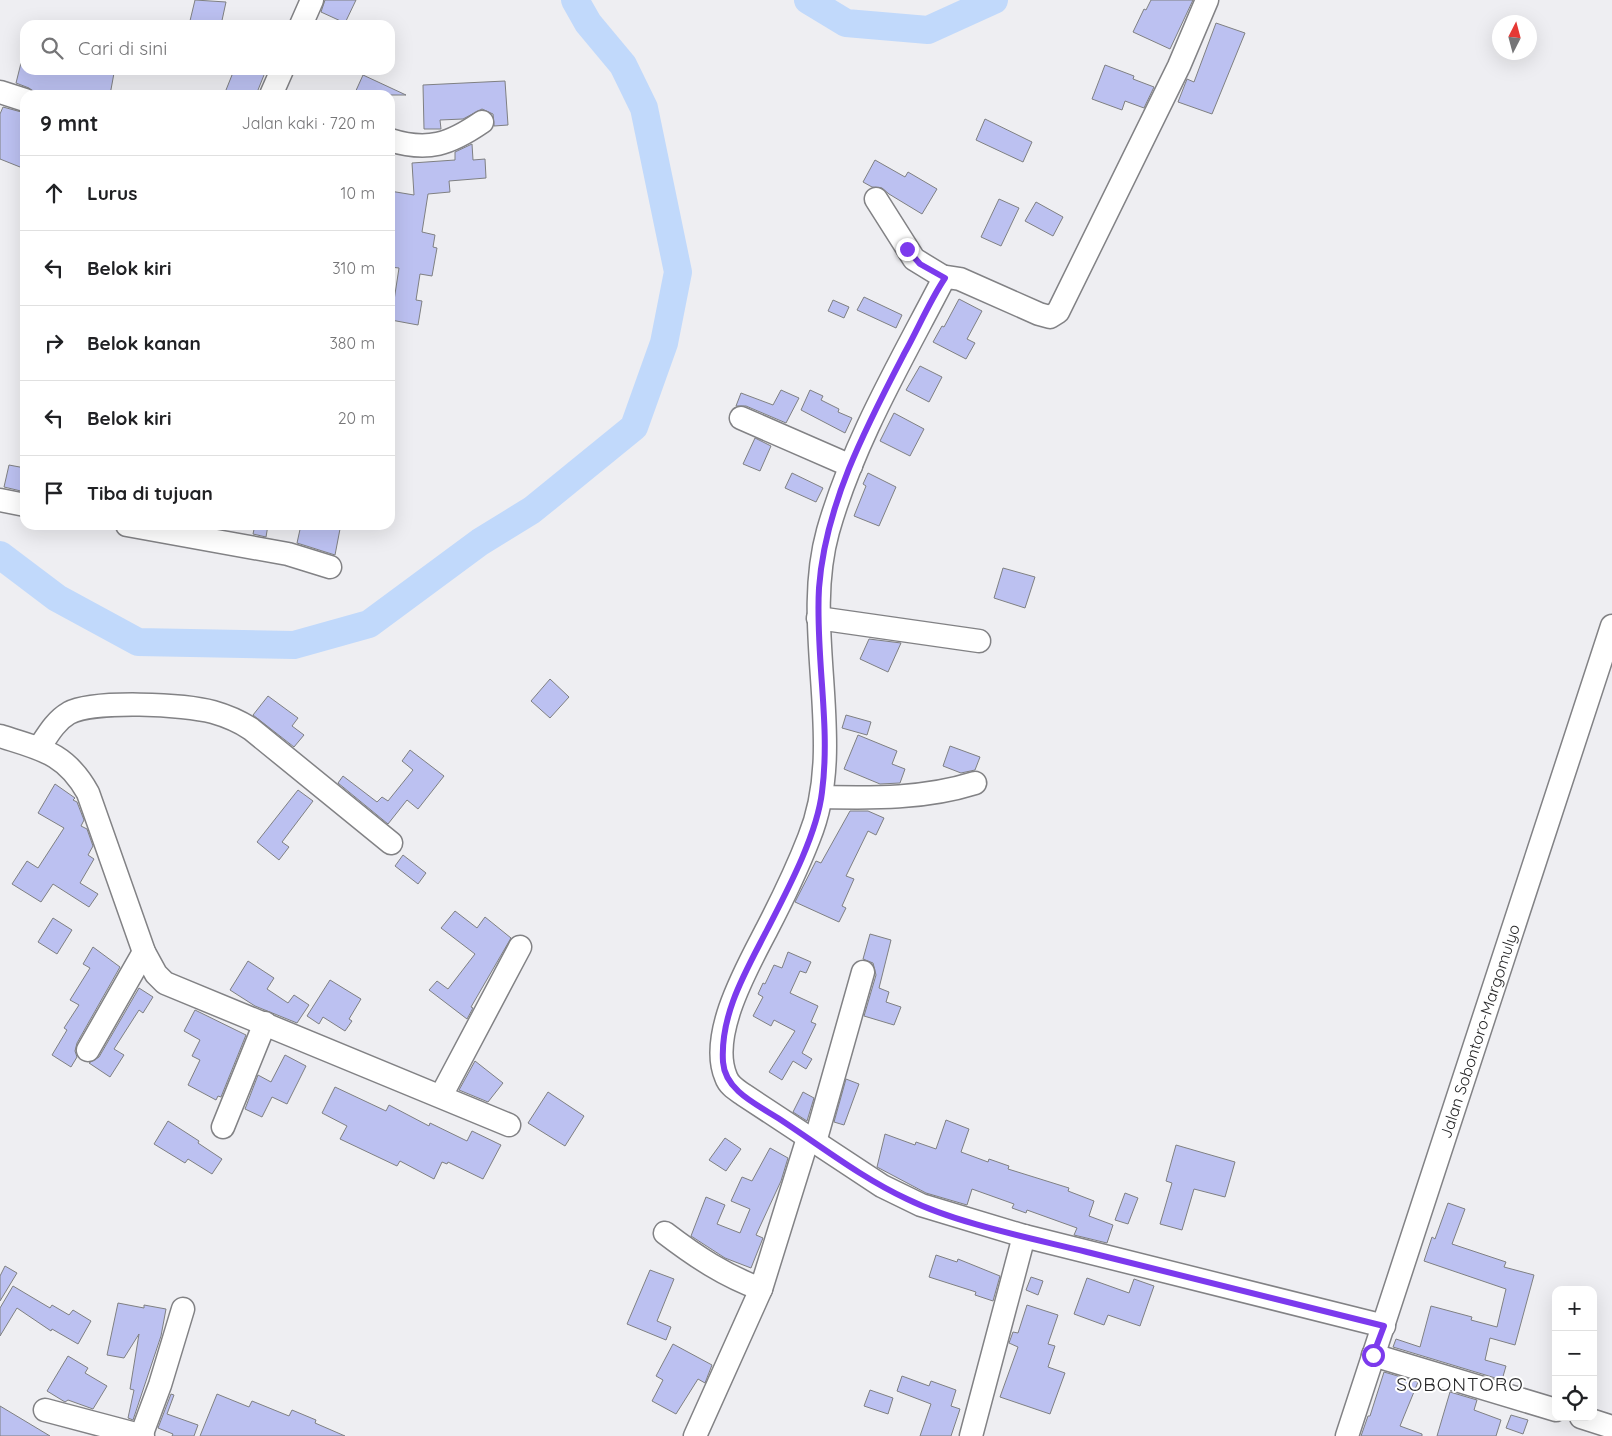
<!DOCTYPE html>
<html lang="id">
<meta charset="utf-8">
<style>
:root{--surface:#fff;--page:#f6f6f6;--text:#202124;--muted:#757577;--line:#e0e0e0}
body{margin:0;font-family:Quicksand,sans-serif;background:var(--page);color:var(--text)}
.controls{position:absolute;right:15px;bottom:15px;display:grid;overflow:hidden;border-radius:10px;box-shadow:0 5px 20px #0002}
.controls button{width:45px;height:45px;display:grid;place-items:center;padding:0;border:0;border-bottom:1px solid var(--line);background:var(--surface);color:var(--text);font:25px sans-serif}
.compass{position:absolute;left:1492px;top:15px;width:45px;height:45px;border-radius:50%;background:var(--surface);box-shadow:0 5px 20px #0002;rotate:6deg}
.stop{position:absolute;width:15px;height:15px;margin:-11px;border:4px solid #7c3aed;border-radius:50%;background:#fff}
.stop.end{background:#7c3aed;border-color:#fff;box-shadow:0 1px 5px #0008}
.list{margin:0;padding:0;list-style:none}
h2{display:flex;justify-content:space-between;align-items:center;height:65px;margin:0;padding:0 20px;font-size:21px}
h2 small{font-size:16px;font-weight:400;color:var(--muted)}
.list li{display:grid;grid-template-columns:32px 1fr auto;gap:15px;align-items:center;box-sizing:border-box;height:75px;padding:0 20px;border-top:1px solid var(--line)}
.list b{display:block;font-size:19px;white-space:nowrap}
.list em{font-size:16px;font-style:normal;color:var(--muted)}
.icon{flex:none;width:28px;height:28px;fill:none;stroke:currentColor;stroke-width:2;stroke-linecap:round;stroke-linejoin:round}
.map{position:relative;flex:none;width:1612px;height:1436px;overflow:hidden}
.search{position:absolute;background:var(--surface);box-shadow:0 5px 20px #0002;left:20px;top:20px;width:375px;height:55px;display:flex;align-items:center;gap:12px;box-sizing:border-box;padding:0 18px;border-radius:15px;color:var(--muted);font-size:19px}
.panel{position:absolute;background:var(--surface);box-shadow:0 5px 20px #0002;left:20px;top:90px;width:375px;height:440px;border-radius:15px}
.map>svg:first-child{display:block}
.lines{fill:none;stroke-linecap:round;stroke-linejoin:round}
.river{stroke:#c1d9fb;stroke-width:28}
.building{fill:#bcc1f1;stroke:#7f8082}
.minor-casing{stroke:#828285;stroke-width:25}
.minor{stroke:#fff;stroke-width:22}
.route{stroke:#7c3aed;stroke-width:6}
.labels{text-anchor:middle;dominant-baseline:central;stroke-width:4;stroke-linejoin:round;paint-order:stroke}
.street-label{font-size:16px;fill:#282829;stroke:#fff}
.quarter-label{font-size:19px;letter-spacing:1px;fill:#282829;stroke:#fff}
</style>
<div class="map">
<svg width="1612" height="1436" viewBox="0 0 1612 1436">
<rect width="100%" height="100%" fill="#eeeef2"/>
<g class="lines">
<g class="river">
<path d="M808,0L846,23L928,30L994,0"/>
<path d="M0,555L57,598L138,642L294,645L369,624L480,542L532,510L634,427L664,343L678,272L644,108L623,65L588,23L575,0"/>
</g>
</g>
<g class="building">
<path d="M195,0L226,2L221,25H189Z"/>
<path d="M325,0H356L345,23L321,12Z"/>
<path d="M1151,0H1193L1170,49L1133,32L1144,9L1146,10Z"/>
<path d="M1216,23L1245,33L1212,114L1178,102L1187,79L1194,82Z"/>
<path d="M21,63L25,64V70H103L114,73L110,95H37L29,88L16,83Z"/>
<path d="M1105,65L1134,76L1133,79L1154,87L1144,108L1125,101L1122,110L1092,99Z"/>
<path d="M234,70H266L256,95H224Z"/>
<path d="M363,75L406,95H354Z"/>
<path d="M505,81L508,125L494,126L493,114L482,109L463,119L440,120L441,129H424L423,85Z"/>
<path d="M3,107L25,113V169L0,159V114Z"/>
<path d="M985,119L1032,142L1023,162L976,140Z"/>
<path d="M472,144L473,160L485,159L486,178L449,181L450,192L428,194L422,232L435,235L433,247L437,248L432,276L420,274L416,300L422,301L418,325L391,320L399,268L390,267L393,254L390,253V191L414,195L412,163L455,160V152Z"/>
<path d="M875,160L905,177L908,172L937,189L922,214L889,194L882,188L872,187L863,182Z"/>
<path d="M999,199L1019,208L1001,246L981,237Z"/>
<path d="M1036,202L1063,217L1053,236L1025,221Z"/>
<path d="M864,297L902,315L896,328L857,310Z"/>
<path d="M959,299L982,311L967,339L975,343L966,359L933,342L942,326L944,327Z"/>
<path d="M833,300L849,307L844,318L828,311Z"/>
<path d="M920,366L942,377L929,402L906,390Z"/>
<path d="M781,390L799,398L786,423L746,406H736L741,393L773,405Z"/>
<path d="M810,390L823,396L821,400L839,409L838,412L852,418L845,433L801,410Z"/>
<path d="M894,413L924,429L910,456L880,441Z"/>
<path d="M755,438L771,446L760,471L743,464Z"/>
<path d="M9,465L25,468V492L4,487Z"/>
<path d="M792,473L823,488L816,502L785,488Z"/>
<path d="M868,473L896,487L879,526L854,516L866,486L863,484Z"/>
<path d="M255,525H268L266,537L253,534Z"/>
<path d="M301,525H321L340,529L335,555L297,543Z"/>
<path d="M1003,568L1035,577L1025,608L994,598Z"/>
<path d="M869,639L901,643L888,672L860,659Z"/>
<path d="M550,679L569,697L550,718L531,701Z"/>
<path d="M268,696L298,718L292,726L304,735L294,747L253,715Z"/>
<path d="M846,715L871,722L867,735L842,728Z"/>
<path d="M858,735L897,751L892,764L905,769L900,783L880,784L844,769Z"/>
<path d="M950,746L980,757L975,770L961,773L943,766Z"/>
<path d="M410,750L444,776L418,809L407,800L388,824L338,783L343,776L377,802L382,797L388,801L413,770L402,761Z"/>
<path d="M55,784L75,798L73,800L77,802L84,820L81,826L87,829L93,846L88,855L94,859L80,883L98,894L89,907L53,884L41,902L12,884L27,861L38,868L64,828L38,813Z"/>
<path d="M298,790L313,801L282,842L289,847L279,860L257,842Z"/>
<path d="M850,811H868L884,818L876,835L868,831L846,876L854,879L842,906L846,908L839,922L795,902L816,861L821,863Z"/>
<path d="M403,855L426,873L418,884L395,866Z"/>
<path d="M455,911L477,928L485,917L511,938L471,1007L473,1008L467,1019L429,990L437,981L448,989L475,954L441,928Z"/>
<path d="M53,918L72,930L57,954L38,942Z"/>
<path d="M870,934L891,940L879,988L889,992L886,1002L901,1007L894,1025L864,1016L876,975L873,963L863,959Z"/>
<path d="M93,947L120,967L77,1043L75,1051L77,1057L71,1067L52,1055L67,1030L64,1028L79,1005L70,1000L90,968L83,964Z"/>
<path d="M788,952L811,962L806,973L800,971L790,993L818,1006L811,1022L816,1024L802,1053L812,1059L806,1069L793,1061L782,1080L769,1072L795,1031L774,1020L771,1026L753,1016L763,997L758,994L763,983L765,984L774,965L782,968Z"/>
<path d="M248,961L274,978L267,989L288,1003L294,995L309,1005L297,1023L255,1006L230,990Z"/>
<path d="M330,980L361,999L349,1019L352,1021L345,1031L323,1017L319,1024L307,1016Z"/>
<path d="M139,988L153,997L143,1013L139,1010L114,1049L124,1055L110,1077L89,1063L99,1057Z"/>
<path d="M195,1010L246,1035L221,1097L218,1096L216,1100L188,1085L200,1060L192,1056L200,1040L184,1031Z"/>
<path d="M285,1055L306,1066L287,1104L272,1097L262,1117L245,1109L258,1075L271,1082Z"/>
<path d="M475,1061L503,1083L488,1102L459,1090Z"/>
<path d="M846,1079L859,1084L844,1125L834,1122Z"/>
<path d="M335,1087L386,1111L389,1105L429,1126L430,1123L467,1141L472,1131L501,1145L483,1179L448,1162L447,1164L442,1162L434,1179L400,1161L397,1166L340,1139L347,1126L322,1113Z"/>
<path d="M548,1092L584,1116L565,1146L528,1123Z"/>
<path d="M803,1092L814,1098L807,1121L793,1112Z"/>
<path d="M946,1120L969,1129L961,1152L988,1162L989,1159L1009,1166L1008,1169L1069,1188L1068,1191L1094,1201L1089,1216L1113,1225L1107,1243L1074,1235L1077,1228L1027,1210L1026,1213L1012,1208L1014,1204L972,1189L967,1205L926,1193L877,1167L885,1134L915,1145L916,1142L936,1149Z"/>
<path d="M168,1121L199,1141L198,1143L222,1159L212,1174L188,1159L185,1163L154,1144Z"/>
<path d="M725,1138L741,1149L726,1171L709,1160Z"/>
<path d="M1176,1145L1235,1162L1225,1197L1194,1189L1182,1230L1160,1224L1172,1183L1166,1181Z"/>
<path d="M770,1148L788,1158L781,1181L756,1235L763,1238L751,1268L725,1258L691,1236L706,1197L725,1205L717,1224L740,1233L750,1209L731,1201L742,1177L752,1181Z"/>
<path d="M1125,1193L1138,1198L1128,1224L1115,1220Z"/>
<path d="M1448,1203L1465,1209L1452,1244L1506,1262L1504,1267L1534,1275L1515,1345L1490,1338L1485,1360L1506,1366L1502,1380L1393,1347L1396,1339L1420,1347L1431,1306L1472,1317L1471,1320L1497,1327L1506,1289L1424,1261L1432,1237L1435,1239Z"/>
<path d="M936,1255L957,1262L958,1259L1000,1276L993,1301L975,1295L976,1292L929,1277Z"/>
<path d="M5,1266L17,1273L0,1301V1276Z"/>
<path d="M650,1270L674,1279L657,1321L671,1327L666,1340L627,1324Z"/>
<path d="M1031,1277L1043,1281L1038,1295L1026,1290Z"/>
<path d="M1087,1278L1129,1293L1134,1279L1154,1286L1140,1326L1108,1315L1104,1325L1074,1314Z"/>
<path d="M13,1286L50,1308L52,1305L69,1315L73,1310L91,1321L78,1344L52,1329L51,1331L17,1308L0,1336V1308Z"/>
<path d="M118,1303L144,1308V1305L166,1309L161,1336L133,1420L128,1418L134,1390L130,1389L139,1334L124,1358L107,1355Z"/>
<path d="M1027,1305L1058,1315L1048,1344L1055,1346L1048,1367L1065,1373L1050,1414L1000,1397L1018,1347L1009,1343L1013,1332L1018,1333Z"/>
<path d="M673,1344L712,1365L705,1383L698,1379L676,1414L652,1401L663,1380L656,1376Z"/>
<path d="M68,1356L88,1368L85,1373L107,1386L93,1409L68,1400L65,1402L47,1391Z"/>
<path d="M1384,1372L1418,1382L1400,1426L1422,1434V1436H1361L1368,1416H1370Z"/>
<path d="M902,1376L929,1386L931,1381L956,1390L951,1406L960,1409L951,1436H920L931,1404L897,1391Z"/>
<path d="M870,1390L893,1398L888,1414L864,1406Z"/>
<path d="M1450,1392L1477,1400L1474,1410L1501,1420L1496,1436H1437Z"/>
<path d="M171,1394L174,1395L167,1414L198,1425L194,1436H172L173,1434L158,1428Z"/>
<path d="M217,1394L249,1407L252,1401L289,1416L292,1410L316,1420L315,1423L345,1436H200Z"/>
<path d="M0,1406L50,1436H0Z"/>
<path d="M1511,1415L1528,1420L1523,1434L1506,1428Z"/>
</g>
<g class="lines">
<defs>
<g id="minor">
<path d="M1207,0L1179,66L1058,312L1050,317L1039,314L960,279L947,277L942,282C900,363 853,443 828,531C800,631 848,743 809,838C797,869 782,900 767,929C748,966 708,1035 726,1077C729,1086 737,1090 744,1095L882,1186L921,1205L1024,1236L1384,1326"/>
<path d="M301,25L312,0"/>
<path d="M0,92L25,100"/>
<path d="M271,95L282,70"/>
<path d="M390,140C428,152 450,144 482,122"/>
<path d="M876,199L914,259L945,278"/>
<path d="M741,418L851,466"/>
<path d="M0,500L25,505"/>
<path d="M127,525L288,554L330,567"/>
<path d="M818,618L979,641"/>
<path d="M0,736C41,749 66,753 88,793L144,952L156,974L165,983L509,1125"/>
<path d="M39,748C47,736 55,721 69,713C93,700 185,704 213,712C227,716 239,721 251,729L391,843"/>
<path d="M822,797C874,798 924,799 975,783"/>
<path d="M88,1050L144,952"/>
<path d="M441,1096L520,947"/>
<path d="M223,1127L265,1023"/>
<path d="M815,1142L863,972"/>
<path d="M665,1233C695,1256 725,1276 761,1289"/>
<path d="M1373,1355L1556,1410"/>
<path d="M45,1410L143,1436"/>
<path d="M1581,1417L1612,1427"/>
<path d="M141,1436L160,1385L183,1309"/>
<path d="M695,1436L761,1289L808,1138"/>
<path d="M971,1436L1024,1236"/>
<path id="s1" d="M1347,1436L1612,626"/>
</g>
</defs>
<use href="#minor" class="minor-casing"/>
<use href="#minor" class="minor"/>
</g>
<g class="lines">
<path class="route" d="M907,249L920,264L945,278C929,302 918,329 904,354C866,427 825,505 819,588C815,656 831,724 822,792C817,835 787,891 767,930C746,971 720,1014 723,1062C725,1091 758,1105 781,1120C822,1147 862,1178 907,1199C958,1224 1031,1238 1087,1252C1186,1277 1285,1302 1384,1326L1373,1355"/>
</g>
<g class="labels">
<g class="street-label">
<text stroke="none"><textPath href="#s1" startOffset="426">Jalan Sobontoro-Margomulyo</textPath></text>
</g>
<g class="quarter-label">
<text x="1460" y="1384">SOBONTORO</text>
</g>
</g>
</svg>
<div class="controls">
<button>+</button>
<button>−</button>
<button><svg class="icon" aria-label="locate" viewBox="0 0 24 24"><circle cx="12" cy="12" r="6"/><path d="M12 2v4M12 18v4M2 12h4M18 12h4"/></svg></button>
</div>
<svg class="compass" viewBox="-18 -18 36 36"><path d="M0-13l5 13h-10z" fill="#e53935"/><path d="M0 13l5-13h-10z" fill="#757577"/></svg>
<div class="stop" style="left:1373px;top:1355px"></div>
<div class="stop end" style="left:907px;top:249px"></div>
<div class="search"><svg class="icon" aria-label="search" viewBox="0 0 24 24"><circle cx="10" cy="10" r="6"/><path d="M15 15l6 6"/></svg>Cari di sini</div>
<section class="panel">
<h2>9 mnt<small>Jalan kaki · 720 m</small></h2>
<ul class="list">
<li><svg class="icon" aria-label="ahead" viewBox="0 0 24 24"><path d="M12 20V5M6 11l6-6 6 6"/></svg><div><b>Lurus</b></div><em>10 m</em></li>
<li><svg class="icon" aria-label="left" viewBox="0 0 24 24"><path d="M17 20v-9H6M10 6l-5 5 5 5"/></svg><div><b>Belok kiri</b></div><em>310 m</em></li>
<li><svg class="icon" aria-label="right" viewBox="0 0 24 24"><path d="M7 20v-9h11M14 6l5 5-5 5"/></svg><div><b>Belok kanan</b></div><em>380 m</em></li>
<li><svg class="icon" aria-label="left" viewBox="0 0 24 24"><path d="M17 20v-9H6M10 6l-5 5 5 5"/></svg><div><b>Belok kiri</b></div><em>20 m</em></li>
<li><svg class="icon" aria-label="arrive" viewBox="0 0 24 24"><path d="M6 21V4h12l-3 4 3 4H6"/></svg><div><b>Tiba di tujuan</b></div></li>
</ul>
</section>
</div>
